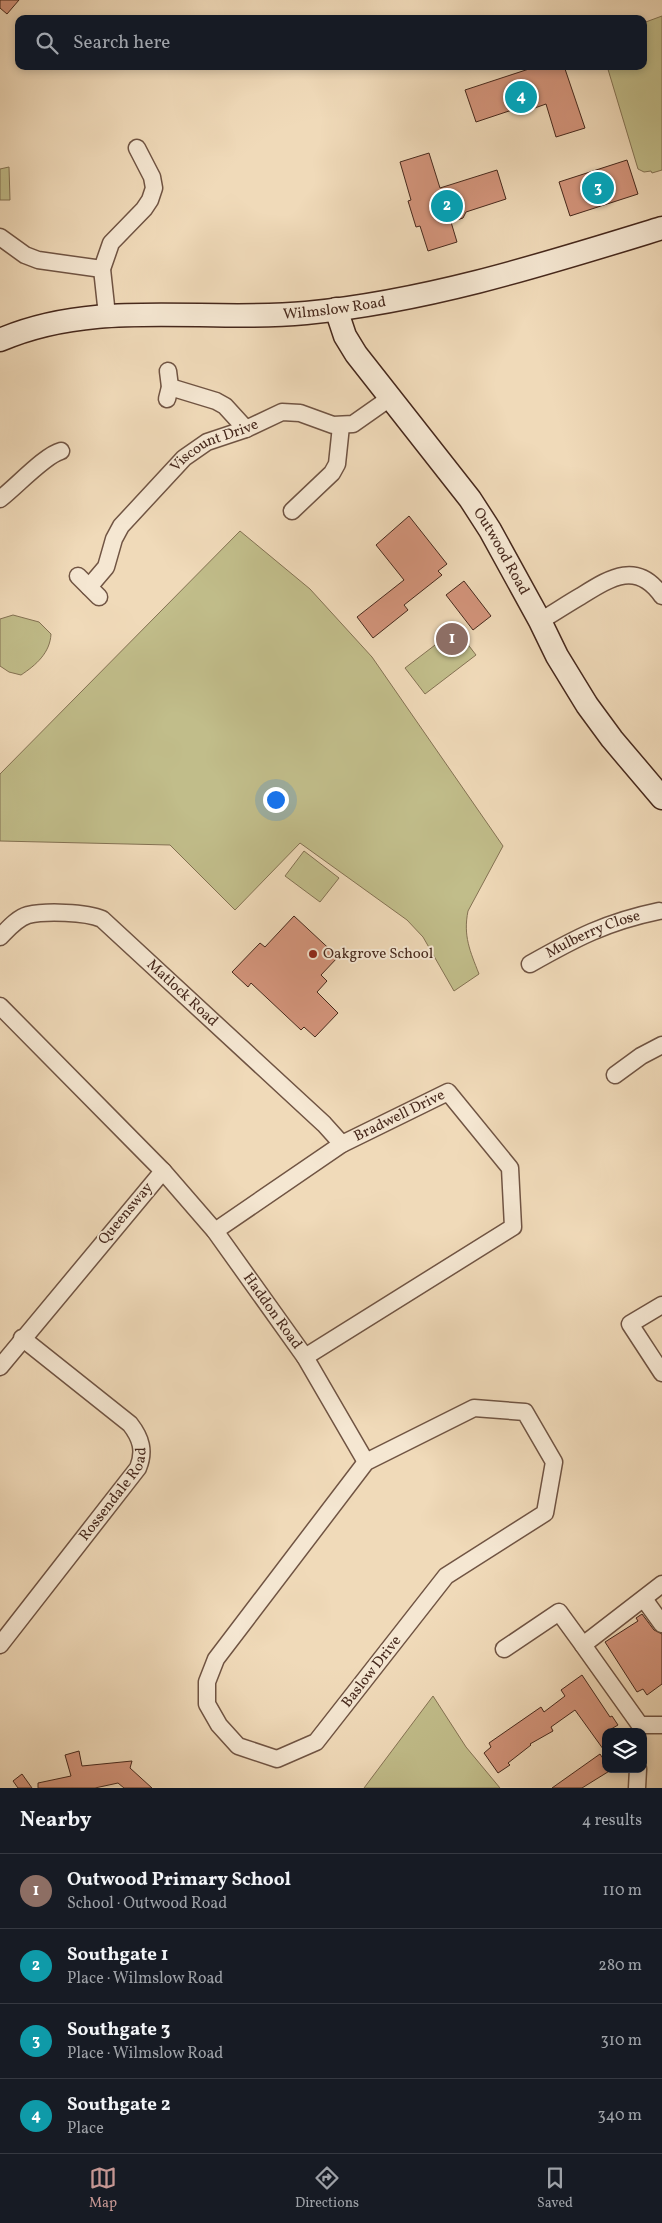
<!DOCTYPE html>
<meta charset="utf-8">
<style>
:root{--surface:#171b24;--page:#242831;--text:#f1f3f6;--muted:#9ea1a6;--line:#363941;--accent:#c59692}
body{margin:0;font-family:Vollkorn,serif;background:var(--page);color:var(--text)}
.controls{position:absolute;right:15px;bottom:15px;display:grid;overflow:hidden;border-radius:10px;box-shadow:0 2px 8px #0003}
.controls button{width:45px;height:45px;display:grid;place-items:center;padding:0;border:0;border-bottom:1px solid var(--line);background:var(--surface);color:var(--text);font:25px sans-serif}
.you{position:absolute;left:275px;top:799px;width:18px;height:18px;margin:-12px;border:4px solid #fff;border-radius:50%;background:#1a73e8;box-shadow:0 0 0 8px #1a73e833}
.badge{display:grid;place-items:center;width:32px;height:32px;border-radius:50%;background:var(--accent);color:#fff;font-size:16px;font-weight:700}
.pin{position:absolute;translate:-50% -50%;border:2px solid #fff;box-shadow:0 1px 5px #0006}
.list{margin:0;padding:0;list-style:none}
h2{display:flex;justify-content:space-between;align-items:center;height:65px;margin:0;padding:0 20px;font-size:21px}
h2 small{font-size:16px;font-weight:400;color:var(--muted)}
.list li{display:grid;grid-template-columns:32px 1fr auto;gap:15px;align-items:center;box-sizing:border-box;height:75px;padding:0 20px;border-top:1px solid var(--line)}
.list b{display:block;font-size:19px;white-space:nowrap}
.list p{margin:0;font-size:16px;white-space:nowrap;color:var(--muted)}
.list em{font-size:16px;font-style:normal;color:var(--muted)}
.icon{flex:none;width:28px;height:28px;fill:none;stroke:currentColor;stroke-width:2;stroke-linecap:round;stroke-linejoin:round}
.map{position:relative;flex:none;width:662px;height:1788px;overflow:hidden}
.search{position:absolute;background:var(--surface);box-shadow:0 2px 8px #0003;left:15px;right:15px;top:15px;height:55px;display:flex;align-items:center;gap:12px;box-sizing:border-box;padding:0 18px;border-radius:10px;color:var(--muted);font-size:19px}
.sheet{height:365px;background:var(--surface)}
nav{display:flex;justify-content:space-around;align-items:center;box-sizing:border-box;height:70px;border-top:1px solid var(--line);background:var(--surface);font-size:14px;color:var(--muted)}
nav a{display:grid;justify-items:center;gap:2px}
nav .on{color:var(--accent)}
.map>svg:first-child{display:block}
.green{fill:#c1bd8a;stroke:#847253}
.building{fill:#d3947b;stroke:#46281c}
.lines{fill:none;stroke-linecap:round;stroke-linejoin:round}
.street-casing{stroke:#705443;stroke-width:19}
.secondary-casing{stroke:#46281c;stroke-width:25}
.street{stroke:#f5e7d2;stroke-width:16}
.secondary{stroke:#f5e7d2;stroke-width:22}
.poi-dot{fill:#8f2418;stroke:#f5e7d2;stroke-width:2}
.labels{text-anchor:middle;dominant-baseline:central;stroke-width:4;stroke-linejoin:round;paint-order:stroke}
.street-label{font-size:15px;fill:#46281c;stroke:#f5e7d2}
.poi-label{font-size:15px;fill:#46281c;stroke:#f5e7d2;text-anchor:start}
</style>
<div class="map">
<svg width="662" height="1788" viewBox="0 0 662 1788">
<rect width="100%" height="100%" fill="#f0dab9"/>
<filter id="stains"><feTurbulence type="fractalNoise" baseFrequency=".004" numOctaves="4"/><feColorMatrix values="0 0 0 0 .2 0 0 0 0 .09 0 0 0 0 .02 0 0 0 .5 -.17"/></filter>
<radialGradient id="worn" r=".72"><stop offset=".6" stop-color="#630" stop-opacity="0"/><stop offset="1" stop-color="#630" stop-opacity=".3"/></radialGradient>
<g class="green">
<path d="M662,16V170L652,173L651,171L644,172L638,169L607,66H643V23Z"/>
<path d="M9,167L10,200H0V169Z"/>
<path d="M240,531L310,589L372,657L503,846L468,911C463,936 470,951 479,974L454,991L423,937L407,920L300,843L235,910L170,845L0,841V774Z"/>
<path d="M13,615L39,622L51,634C50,653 36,665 21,675L9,672L0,666V619Z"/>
<path d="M456,629L476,655L425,694L405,668Z"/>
<path d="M304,851L339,878L320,902L285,876Z"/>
<path d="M433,1696L466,1747L500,1788H364Z"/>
</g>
<g class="building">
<path d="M0,0H19L7,14L0,8Z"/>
<path d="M538,66H564L585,128L556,137L546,104L529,110L527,105L476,122L465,90Z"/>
<path d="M429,153L440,188L497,170L506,199L466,212L463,218L451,222L457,242L428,251L420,226L416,227L408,201L411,200L400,162Z"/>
<path d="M627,160L638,194L570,216L559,182Z"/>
<path d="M409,516L447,564L438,571L442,575L404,605L408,610L373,638L357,617L404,580L376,545Z"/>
<path d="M464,581L491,616L473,630L446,595Z"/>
<path d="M294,916L338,957L321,975L327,981L317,992L338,1013L315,1037L304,1027L301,1030L251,983L248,987L232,972L260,943L265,947Z"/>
<path d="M642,1614L654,1630L662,1634V1684L647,1695L643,1689L637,1692L605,1642L638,1621L636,1618Z"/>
<path d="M582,1675L610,1717L612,1716L618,1725L606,1732V1753L575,1710L551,1727L553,1731L530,1744L531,1745L508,1763L510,1765L498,1773L484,1753L491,1747L489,1743L541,1707L544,1712L565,1696L561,1690Z"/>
<path d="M79,1751L82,1766L132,1761L130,1768L152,1788H124L118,1783L95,1788H38V1783L71,1776L65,1755Z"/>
<path d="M600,1754L606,1763V1769L611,1770L582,1788H552Z"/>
<path d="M22,1774L32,1788H18L13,1781Z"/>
</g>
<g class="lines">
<defs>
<g id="street">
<path d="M0,237L25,255L38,260L102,269"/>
<path d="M107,315L102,269L111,243L144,209L150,200L154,188L152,177L137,148"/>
<path d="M170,387L216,401L225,406L246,429"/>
<path d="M167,399L170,387L168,371"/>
<path d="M0,499C16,487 45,455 61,451"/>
<path d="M292,511L332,473L337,464L341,426"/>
<path d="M78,576L99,597"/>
<path id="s1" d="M89,587L106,567L114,539L121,526L184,458L207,442L246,429L282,412L300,413L333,425L353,424L390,398"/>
<path d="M540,621C554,613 567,604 581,596C610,578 637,560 662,596"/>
<path id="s2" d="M0,937C7,930 17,918 28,915C45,911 86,912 102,919L324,1124L342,1144"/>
<path id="s3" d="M530,964C576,938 606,922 659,911"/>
<path d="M0,1006L163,1171L0,1367"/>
<path d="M615,1075L641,1056L662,1045"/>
<path id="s4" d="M163,1171L215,1231L305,1357L366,1462"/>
<path id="s5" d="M215,1231L342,1144L448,1092L510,1168L513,1227L305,1357"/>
<path d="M662,1305L630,1324L662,1373"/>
<path d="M474,1408L525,1412L554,1462L545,1513L446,1576L316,1742L277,1759L238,1746L219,1725L207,1704V1682L216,1659L366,1462Z"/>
<path d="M662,1584L583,1645L640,1725H662"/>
<path d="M644,1599L662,1624"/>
<path id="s6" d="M0,1645L138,1468C145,1451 141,1438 130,1424L22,1338"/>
<path d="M504,1649L559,1612L583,1645"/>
<path d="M637,1788L638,1769"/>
</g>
<g id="secondary">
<path id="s7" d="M336,309L345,336L356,354L470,499L490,530L540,621L557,656L587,705L612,739L662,798"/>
<path id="s8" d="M0,340C97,298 204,323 306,313C429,301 545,264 662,228"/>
</g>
</defs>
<use href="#street" class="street-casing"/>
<use href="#secondary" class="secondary-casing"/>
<use href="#street" class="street"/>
<use href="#secondary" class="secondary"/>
</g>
<circle class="poi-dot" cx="313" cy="954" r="5"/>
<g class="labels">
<g class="street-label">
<text stroke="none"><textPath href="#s8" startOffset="338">Wilmslow Road</textPath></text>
<text stroke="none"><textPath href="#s1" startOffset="196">Viscount Drive</textPath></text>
<text stroke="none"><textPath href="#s7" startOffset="295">Outwood Road</textPath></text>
<text stroke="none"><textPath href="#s3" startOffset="70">Mulberry Close</textPath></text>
<text stroke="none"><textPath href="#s2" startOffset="220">Matlock Road</textPath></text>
<text stroke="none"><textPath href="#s5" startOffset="218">Bradwell Drive</textPath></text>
<text transform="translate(126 1214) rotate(-50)">Queensway</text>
<text stroke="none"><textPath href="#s4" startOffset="178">Haddon Road</textPath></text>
<text stroke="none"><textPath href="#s6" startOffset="190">Rossendale Road</textPath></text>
<text transform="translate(372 1672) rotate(-52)">Baslow Drive</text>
</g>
<g class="poi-label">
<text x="323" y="954">Oakgrove School</text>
</g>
</g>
<rect width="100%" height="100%" filter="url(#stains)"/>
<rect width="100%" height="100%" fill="url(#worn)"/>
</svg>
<div class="controls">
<button><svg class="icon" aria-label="layers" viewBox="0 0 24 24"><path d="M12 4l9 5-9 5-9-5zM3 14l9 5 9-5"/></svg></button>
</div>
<div class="you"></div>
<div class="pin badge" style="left:452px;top:639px;background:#8d6e63">1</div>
<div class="pin badge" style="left:447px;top:206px;background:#0f9aa8">2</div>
<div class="pin badge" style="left:598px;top:188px;background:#0f9aa8">3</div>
<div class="pin badge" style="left:521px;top:97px;background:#0f9aa8">4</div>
<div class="search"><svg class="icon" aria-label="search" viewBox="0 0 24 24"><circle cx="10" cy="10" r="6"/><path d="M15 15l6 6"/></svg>Search here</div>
</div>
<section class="sheet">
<h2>Nearby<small>4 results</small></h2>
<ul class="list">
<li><span class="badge" style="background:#8d6e63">1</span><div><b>Outwood Primary School</b><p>School · Outwood Road</p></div><em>110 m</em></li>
<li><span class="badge" style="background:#0f9aa8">2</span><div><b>Southgate 1</b><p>Place · Wilmslow Road</p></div><em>280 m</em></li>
<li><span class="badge" style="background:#0f9aa8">3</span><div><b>Southgate 3</b><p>Place · Wilmslow Road</p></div><em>310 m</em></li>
<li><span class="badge" style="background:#0f9aa8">4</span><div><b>Southgate 2</b><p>Place</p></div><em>340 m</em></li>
</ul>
</section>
<nav>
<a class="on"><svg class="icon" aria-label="map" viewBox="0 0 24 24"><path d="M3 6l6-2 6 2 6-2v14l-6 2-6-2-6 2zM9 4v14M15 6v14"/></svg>Map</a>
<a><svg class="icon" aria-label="directions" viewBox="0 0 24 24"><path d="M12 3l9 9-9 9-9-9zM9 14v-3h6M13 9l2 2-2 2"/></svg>Directions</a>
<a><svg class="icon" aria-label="saved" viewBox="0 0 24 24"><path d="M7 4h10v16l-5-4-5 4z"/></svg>Saved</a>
</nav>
